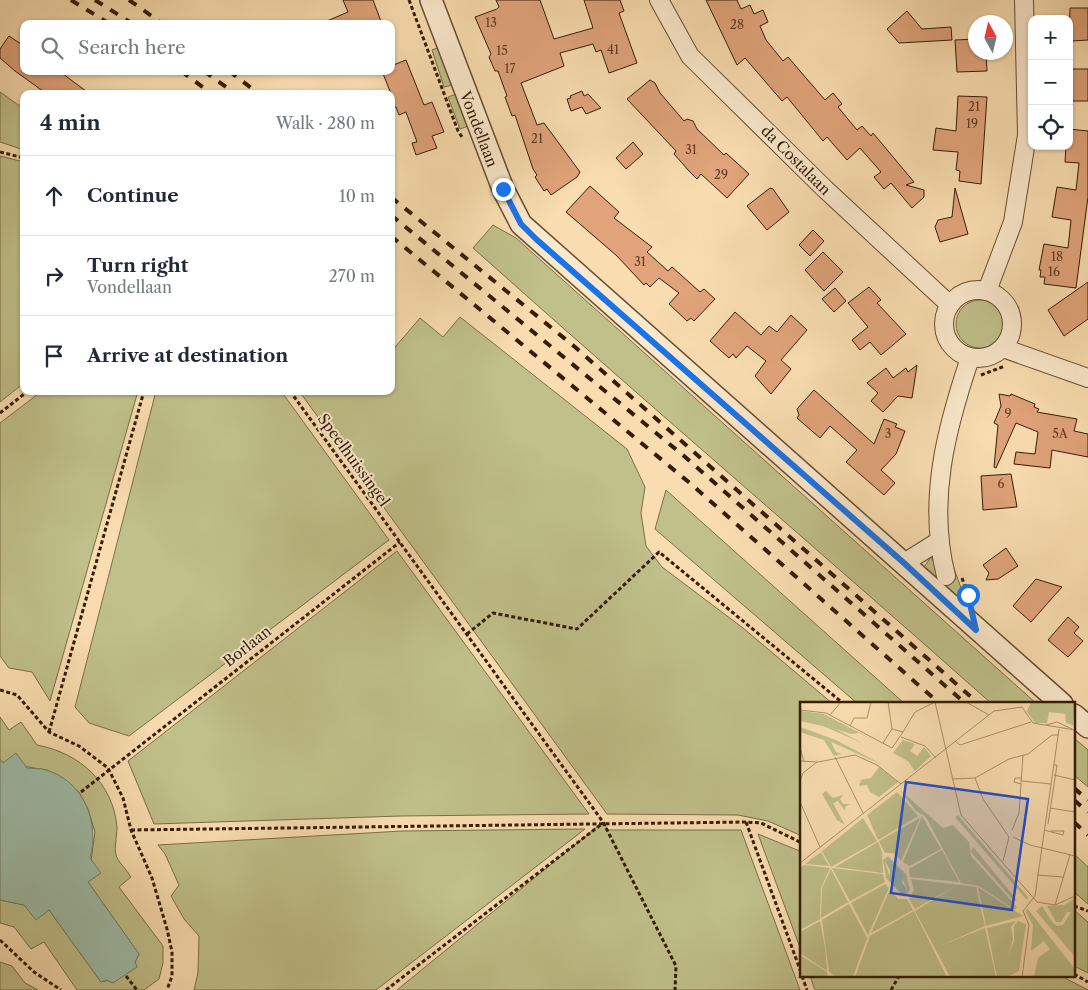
<!DOCTYPE html>
<meta charset="utf-8">
<style>
:root{--surface:#fff;--page:#f6f6f7;--text:#1f2937;--muted:#747a83;--line:#e0e1e3}
body{margin:0;font-family:"Libre Caslon Text",serif;background:var(--page);color:var(--text)}
.controls{position:absolute;right:15px;top:15px;display:grid;overflow:hidden;border-radius:10px;box-shadow:0 1px 4px #0004}
.controls button{width:45px;height:45px;display:grid;place-items:center;padding:0;border:0;border-bottom:1px solid var(--line);background:var(--surface);color:var(--text);font:25px sans-serif}
.compass{position:absolute;left:968px;top:15px;width:45px;height:45px;border-radius:50%;background:var(--surface);box-shadow:0 1px 4px #0004;rotate:352deg}
.stop{position:absolute;width:15px;height:15px;margin:-11px;border:4px solid #1a73e8;border-radius:50%;background:#fff}
.stop.end{background:#1a73e8;border-color:#fff;box-shadow:0 1px 5px #0008}
.list{margin:0;padding:0;list-style:none}
h2{display:flex;justify-content:space-between;align-items:center;height:65px;margin:0;padding:0 20px;font-size:21px}
h2 small{font-size:16px;font-weight:400;color:var(--muted)}
.list li{display:grid;grid-template-columns:32px 1fr auto;gap:15px;align-items:center;box-sizing:border-box;height:80px;padding:0 20px;border-top:1px solid var(--line)}
.list b{display:block;font-size:19px;white-space:nowrap}
.list p{margin:0;font-size:16px;white-space:nowrap;color:var(--muted)}
.list em{font-size:16px;font-style:normal;color:var(--muted)}
.icon{flex:none;width:28px;height:28px;fill:none;stroke:currentColor;stroke-width:2;stroke-linecap:round;stroke-linejoin:round}
.map{position:relative;flex:none;width:1088px;height:990px;overflow:hidden}
.search{position:absolute;background:var(--surface);box-shadow:0 1px 4px #0004;left:20px;top:20px;width:375px;height:55px;display:flex;align-items:center;gap:12px;box-sizing:border-box;padding:0 18px;border-radius:10px;color:var(--muted);font-size:19px}
.panel{position:absolute;background:var(--surface);box-shadow:0 1px 4px #0004;left:20px;top:90px;width:375px;height:305px;border-radius:10px}
.map>svg:first-child{display:block}
.green{fill:#c0c08a;stroke:#7a6e47}
.water{fill:#9ebca7;stroke:#747c66}
.building{fill:#e0a37b;stroke:#351d04}
.lines{fill:none;stroke-linecap:round;stroke-linejoin:round}
.minor-casing{stroke:#664d2f;stroke-width:20}
.tertiary-casing{stroke:#664d2f;stroke-width:24}
.path{stroke:#351d04;stroke-width:3;stroke-dasharray:4 2.5;stroke-linecap:butt}
.minor{stroke:#fbe9cc;stroke-width:18}
.tertiary{stroke:#fbe9cc;stroke-width:21}
.rail{stroke:#351d04;stroke-width:4;stroke-dasharray:9 9;stroke-linecap:butt}
.route{stroke:#1a73e8;stroke-width:6}
.labels{text-anchor:middle;dominant-baseline:central;stroke-width:4;stroke-linejoin:round;paint-order:stroke}
.number-label{font-size:12px;fill:#603e22}
.street-label{font-size:15px;fill:#351d04;stroke:#fbe9cc}
.inset-road{fill:none;stroke:#ab906b;stroke-width:1}
.view{fill:#1d4ed8;fill-opacity:0.15;stroke:#1d4ed8;stroke-width:2.5}
.inset-edge{fill:none;stroke:#351d04;stroke-width:2.5}
</style>
<div class="map">
<svg width="1088" height="990" viewBox="0 0 1088 990">
<rect width="100%" height="100%" fill="#f9ddb0"/>
<filter id="stains"><feTurbulence type="fractalNoise" baseFrequency=".004" numOctaves="4"/><feColorMatrix values="0 0 0 0 .2 0 0 0 0 .09 0 0 0 0 .02 0 0 0 .5 -.17"/></filter>
<radialGradient id="worn" r=".72"><stop offset=".6" stop-color="#630" stop-opacity="0"/><stop offset="1" stop-color="#630" stop-opacity=".3"/></radialGradient>
<g class="green">
<path d="M440,47L453,85L444,87L432,50Z"/>
<path d="M0,92L24,109V150L0,142Z"/>
<path d="M459,93L471,125L460,129L448,97Z"/>
<path d="M0,156L24,162V383L0,402Z"/>
<path d="M493,225L516,238L1037,704H992C820,551 645,402 473,248Z"/>
<circle cx="980" cy="324" r="24"/>
<path d="M460,317L627,449L645,487L641,513L646,546L662,567L743,628L833,704H802V836L768,821L738,815L607,814L299,391H391V352L420,318L443,337Z"/>
<path d="M42,391H138L50,701L32,672L9,668L0,656V423Z"/>
<path d="M156,391H281L389,540L129,736L89,723L75,707Z"/>
<path d="M666,490L905,704H858L655,529Z"/>
<path d="M397,551L589,814L401,816L154,824L128,761Z"/>
<path d="M931,557L943,581L951,567L953,566L970,612L954,600L924,567Z"/>
<path d="M0,717L9,730L21,722L37,745C80,753 113,783 117,827C117,836 114,847 116,855C118,862 127,870 131,877L119,887L163,946V963L159,979L144,990H77L44,942L31,949L14,927L0,923V900L49,910L101,982L110,980L137,967L135,962L139,954L88,882L95,832L88,809L79,792L47,770L3,763L0,759Z"/>
<path d="M1074,738L1088,750V787L1074,775Z"/>
<path d="M603,822L608,830H741L800,990H397Z"/>
<path d="M585,829L376,990H194L198,973L199,936L184,919L171,896L179,885L165,854L158,845L402,831Z"/>
<path d="M758,834L802,852V953Z"/>
<path d="M1074,854L1088,867V904L1074,892Z"/>
<path d="M1074,910L1088,922V973L1074,966Z"/>
<path d="M0,962L12,966L25,983L38,990H0Z"/>
<path d="M810,976H1061L1088,990H815Z"/>
</g>
<path class="water" d="M16,753L27,768C33,769 41,768 46,770C84,781 100,823 90,858L101,873L88,882L139,954L135,962L137,967L113,983L106,980L101,982L49,910L36,920L24,905L0,900V759L3,763Z"/>
<g class="building">
<path d="M343,0H373L382,24H320L348,12Z"/>
<path d="M496,0H540L554,39L593,28L584,0H620L624,11L619,13L637,63L609,73L601,50L596,52L593,44L560,53L564,66L521,83L537,125L544,123L580,172L577,177L551,195L547,189L544,191L535,177L537,175L533,169L515,115L512,116L505,97L507,96L498,71H495L489,57L491,54L475,17L497,9L499,7Z"/>
<path d="M706,0H737L741,9L750,5L754,14L763,10L768,22L760,26L766,40L783,61L788,57L825,100L833,93L842,104L838,107L857,130L862,126L871,136L873,133L914,182L906,185L924,190V197L912,208L891,183L884,189L874,177L881,172L860,148L847,160L827,137L823,141L787,97L782,101L745,58L737,65Z"/>
<path d="M1070,8H1088V40L1072,41V38H1069Z"/>
<path d="M907,11L922,29L951,27L952,40L899,43L887,29Z"/>
<path d="M9,36L24,46V71H59L90,94H47L15,71L0,58V49Z"/>
<path d="M976,39V52H986L987,71L957,72L955,40Z"/>
<path d="M406,60L424,105L432,102L444,132L432,136L437,148L416,155L412,143L417,142L406,112L399,115L396,107L391,108V94L382,71H391V66Z"/>
<rect x="1069" y="69" width="19" height="32"/>
<path d="M650,80L655,83L660,93L684,121L687,119L693,121L697,129L724,155L726,153L749,174L727,198L701,174L697,179L689,171L674,154L676,151L627,99Z"/>
<path d="M582,91L584,96L588,94L601,108L586,114L582,107L571,111L567,99L571,98L570,96Z"/>
<path d="M958,96L987,97L981,184L959,181L960,171L956,170L958,152L933,150L936,128L956,131Z"/>
<path d="M1069,129L1088,131V197L1076,288L1044,284L1045,277H1040L1041,270H1039L1044,244L1068,248L1071,220L1052,217L1057,187L1076,190L1079,163L1065,162L1066,146H1069Z"/>
<path d="M633,142L643,154L626,169L616,158Z"/>
<path d="M590,186L619,212L614,218L652,247L647,252L668,271L672,267L700,292L704,289L715,299L694,321L691,318L687,321L669,304L679,293L659,278L650,287L646,283L644,285L617,256L566,212Z"/>
<path d="M770,188L773,189L789,212L767,230L747,206Z"/>
<path d="M955,188L968,234L940,242L935,227L938,220L952,217Z"/>
<path d="M813,230L824,241L810,256L799,245Z"/>
<path d="M823,252L843,272L824,291L805,270Z"/>
<path d="M1088,282V319L1064,336L1048,310Z"/>
<path d="M869,287L881,300L877,303L906,334L881,355L870,342L860,350L852,340L868,327L848,303Z"/>
<path d="M835,288L846,301L834,312L822,299Z"/>
<path d="M735,312L761,335L769,326L777,332L791,315L807,330L781,360L791,369L771,394L755,376L766,361L747,346L736,358L733,354L729,358L710,341Z"/>
<path d="M917,365L912,398L898,396L883,412L871,401L878,393L867,383L886,368L893,378L906,368L908,372Z"/>
<path d="M814,390L874,444L884,419L897,424L895,427L905,431L896,454L881,470L895,483L884,495L846,462L857,450L830,426L820,438L797,418L799,415L797,409Z"/>
<path d="M999,394L1010,396L1011,394L1035,404L1034,407L1039,409L1037,412L1077,419L1074,431L1088,434V457L1052,450L1050,468L1014,464L1016,452L1035,454L1038,432L1016,423L996,468L994,467L998,425L994,423L1001,406Z"/>
<path d="M1011,474L1017,507L983,510L981,476Z"/>
<path d="M1006,548L1018,566L998,579L986,580L989,573L983,565Z"/>
<path d="M1036,579L1062,587L1031,622L1013,606Z"/>
<path d="M1068,617L1079,627L1074,633L1083,641L1068,657L1048,640Z"/>
</g>
<g class="lines">
<defs>
<g id="minor">
<path d="M659,0L690,56L825,189L950,305"/>
<circle cx="978" cy="324" r="34"/>
<path d="M987,291L1013,222L1027,135L1024,0"/>
<path d="M1003,348L1088,378"/>
<path d="M904,563L939,541"/>
<path d="M946,576C927,501 946,429 970,358"/>
</g>
<g id="tertiary">
<path d="M431,0L503,189L521,224L1062,704"/>
<path d="M1074,715L1088,727"/>
</g>
</defs>
<use href="#minor" class="minor-casing"/>
<use href="#tertiary" class="tertiary-casing"/>
<g class="path">
<path d="M409,0L458,131L462,137"/>
<path d="M0,152L24,158"/>
<path d="M981,375L1005,366"/>
<path d="M290,391L603,822L676,966L675,990"/>
<path d="M0,413L28,391"/>
<path d="M962,578L968,596"/>
<path d="M467,634L493,613L577,629L659,552L844,704"/>
<path d="M0,690L17,695L49,732L79,746L108,768L123,798L131,830L152,878L167,929L172,952V976L167,990"/>
<path d="M49,732L144,391"/>
<path d="M81,792L400,542"/>
<path d="M746,822L802,975"/>
<path d="M131,830L746,822L761,823L802,843"/>
<path d="M1074,906L1088,911"/>
<path d="M0,940L34,972L61,990"/>
<path d="M1074,974L1088,982"/>
<path d="M126,976L137,990"/>
<path d="M802,976L807,990"/>
<path d="M386,990L603,823"/>
<path d="M891,990L899,976"/>
</g>
<use href="#minor" class="minor"/>
<use href="#tertiary" class="tertiary"/>
<g class="rail">
<path d="M71,0L110,24"/>
<path d="M95,0L133,24"/>
<path d="M129,0L163,24"/>
<path d="M181,71L212,94"/>
<path d="M204,71L236,94"/>
<path d="M229,71L259,94"/>
<path d="M391,197L575,347L979,704"/>
<path d="M391,215L684,456L966,704"/>
<path d="M391,236L691,484L940,704"/>
<path d="M1074,788L1088,800"/>
<path d="M1074,800L1088,812"/>
<path d="M1074,822L1088,835"/>
</g>
</g>
<g class="lines">
<path class="route" d="M503,189L521,224L536,239L904,563L976,630L968,595"/>
</g>
<g class="labels">
<g class="number-label">
<text x="491" y="22">13</text>
<text x="737" y="24">28</text>
<text x="613" y="49">41</text>
<text x="502" y="50">15</text>
<text x="510" y="68">17</text>
<text x="974" y="106">21</text>
<text x="972" y="123">19</text>
<text x="537" y="138">21</text>
<text x="691" y="149">31</text>
<text x="721" y="174">29</text>
<text x="1057" y="256">18</text>
<text x="640" y="261">31</text>
<text x="1054" y="271">16</text>
<text x="1008" y="413">9</text>
<text x="888" y="433">3</text>
<text x="1060" y="433">5A</text>
<text x="1001" y="483">6</text>
</g>
<g class="street-label">
<text transform="translate(479 129) rotate(69)">Vondellaan</text>
<text transform="translate(796 160) rotate(45)">da Costalaan</text>
<text transform="translate(354 460) rotate(54)">Speelhuissingel</text>
<text transform="translate(247 646) rotate(-38)">Borlaan</text>
</g>
</g>
<g transform="translate(800 702)">
<rect width="275" height="275" fill="#f9ddb0"/>
<path d="M231,0H275L273,23L266,21L265,12L249,10L247,21H235L227,9ZM1,9L24,12L77,40L59,31L51,32L36,27L62,41L23,24L0,19ZM0,25L36,38L83,63L31,40L36,50L42,52L34,54L24,38L0,30ZM103,38L115,42L110,49L117,54L124,45L131,54L115,69L108,59L93,51ZM79,65L98,80L79,95L70,90L67,83L59,84L61,78L71,76ZM100,88L143,126L153,123L169,140L171,154L217,205L215,208L179,184L161,181L126,115L116,109ZM26,89L33,96L43,93L40,97L43,102H50L45,105V109L38,99L33,101L45,123L37,118L22,92ZM97,90L118,114L78,138L67,113ZM158,113L228,195L227,198L155,115ZM122,114L141,147L109,164L103,160ZM63,116L77,139L31,165L22,149ZM120,116L101,159L94,151H85L79,139ZM78,140L82,150L83,171L35,165ZM173,145L217,198L214,199L171,150ZM142,148L159,180L110,175L109,167ZM21,150L29,164L5,162ZM88,154L106,172L110,188L104,195L86,176L83,158ZM90,157L103,178L107,189L104,192L91,180L85,159ZM4,163L30,166L21,186L20,217L0,228V166ZM32,166L83,172L85,180L50,199ZM31,167L48,200L21,216L22,186ZM111,177L176,185L185,224L140,244L185,226L196,275H179L174,258L179,275H150L115,209L157,183L115,207L109,197L114,188ZM85,182L89,186L68,233L51,201ZM178,185L187,191L223,214L186,224ZM90,187L98,197H107L113,208L71,231ZM275,196V255L236,209L242,204L252,220L257,224L263,223L271,210H267L261,220H256L247,204L264,203ZM49,202L67,236L53,275H37L29,270L22,218ZM227,206L275,267V275H234L238,256L250,247L244,239L231,249L233,223L226,210ZM114,209L147,275H55L70,234ZM20,219L25,245L27,269L0,251V230ZM216,219L211,225L213,237L208,254L214,239V224L218,219L226,222L219,269L208,275H197L187,226ZM0,253L27,270V275H0Z" fill="#c0c08a" fill-rule="evenodd"/>
<path d="M90,157L103,172L102,180L107,189L103,192L89,178L90,168L85,159Z" fill="#9ebca7"/>
<path class="inset-road" d="M88,0L92,27M135,0L161,113L237,200L255,203L275,194M166,0L189,13M0,8L26,11L92,46L103,30L92,27M30,13L41,0M246,23L257,20L272,27M50,24L54,16H67L71,0M103,30L115,10L135,0M101,35L125,44L136,56M155,39L160,43L231,20M83,41L92,27M0,45L4,60M35,55L63,111M0,59L18,60L55,53L77,63L101,82M254,73L275,78M175,76L183,97L209,135M152,77L175,76L209,57L228,52L252,33H259M0,79L3,71L17,60M222,79L251,82M221,82L214,80L215,76H222M0,100L20,145M250,106L275,110M248,122L257,63H254M212,128L219,111L223,53M244,128L263,133L264,129H251M213,135L230,143L275,154M203,159L209,135M0,161L194,9L222,5L233,21L275,28M237,173L264,175M255,203L270,153M222,275L229,223L223,209L235,194L259,27"/>
<path class="view" d="M106,80L228,97L212,208L91,191Z"/>
<rect width="275" height="275" class="inset-edge"/>
</g>
<rect width="100%" height="100%" filter="url(#stains)"/>
<rect width="100%" height="100%" fill="url(#worn)"/>
</svg>
<div class="controls">
<button>+</button>
<button>−</button>
<button><svg class="icon" aria-label="locate" viewBox="0 0 24 24"><circle cx="12" cy="12" r="6"/><path d="M12 2v4M12 18v4M2 12h4M18 12h4"/></svg></button>
</div>
<svg class="compass" viewBox="-18 -18 36 36"><path d="M0-13l5 13h-10z" fill="#e53935"/><path d="M0 13l5-13h-10z" fill="#747a83"/></svg>
<div class="stop" style="left:968px;top:595px"></div>
<div class="stop end" style="left:503px;top:189px"></div>
<div class="search"><svg class="icon" aria-label="search" viewBox="0 0 24 24"><circle cx="10" cy="10" r="6"/><path d="M15 15l6 6"/></svg>Search here</div>
<section class="panel">
<h2>4 min<small>Walk · 280 m</small></h2>
<ul class="list">
<li><svg class="icon" aria-label="ahead" viewBox="0 0 24 24"><path d="M12 20V5M6 11l6-6 6 6"/></svg><div><b>Continue</b></div><em>10 m</em></li>
<li><svg class="icon" aria-label="right" viewBox="0 0 24 24"><path d="M7 20v-9h11M14 6l5 5-5 5"/></svg><div><b>Turn right</b><p>Vondellaan</p></div><em>270 m</em></li>
<li><svg class="icon" aria-label="arrive" viewBox="0 0 24 24"><path d="M6 21V4h12l-3 4 3 4H6"/></svg><div><b>Arrive at destination</b></div></li>
</ul>
</section>
</div>
